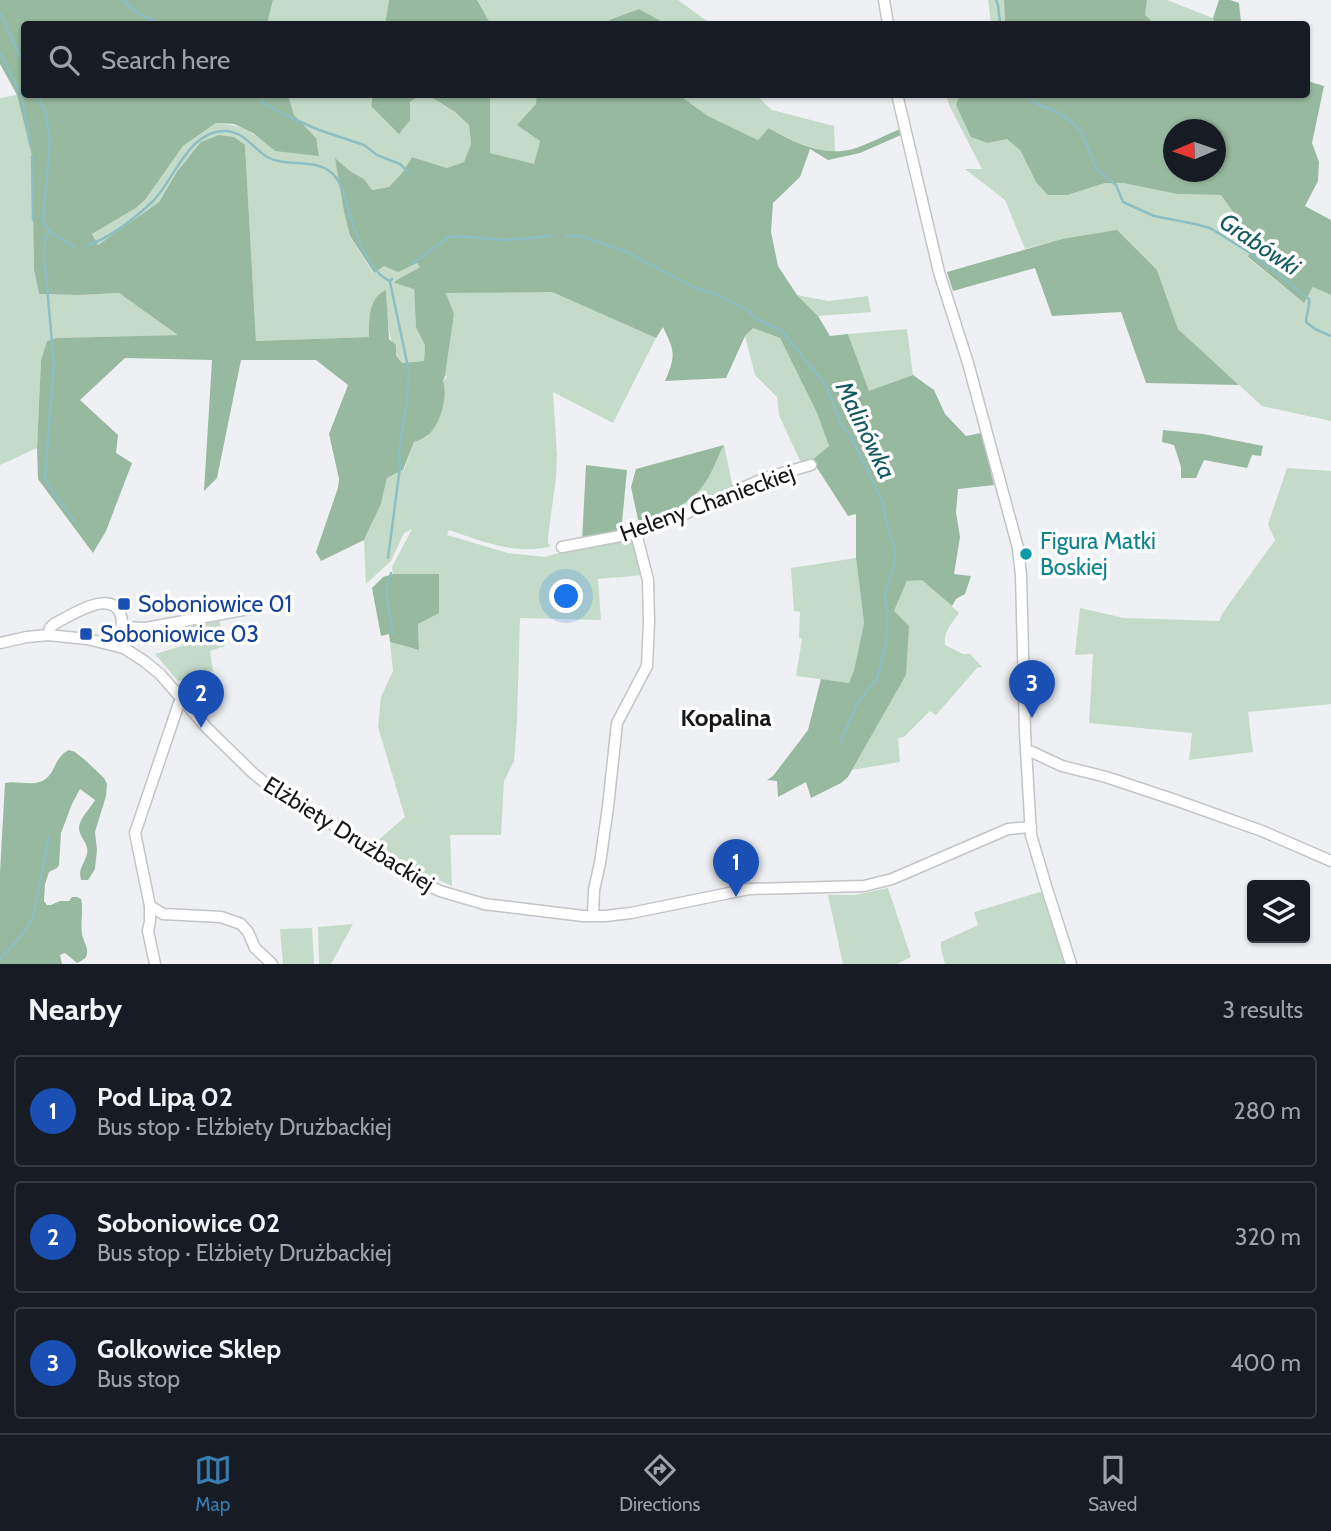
<!DOCTYPE html>
<meta charset="utf-8">
<style>
:root{--surface:#171b24;--page:#20242c;--text:#f1f3f6;--muted:#9ea1a6;--line:#363941;--accent:#377db2}
body{margin:0;font-family:Cabin,sans-serif;background:var(--page);color:var(--text)}
.controls{position:absolute;right:21px;bottom:21px;display:grid;overflow:hidden;border-radius:7px;box-shadow:0 2px 5px #0004}
.controls button{width:63px;height:63px;display:grid;place-items:center;padding:0;border:0;border-bottom:2px solid var(--line);background:var(--surface);color:var(--text);font:35px sans-serif}
.compass{position:absolute;left:1163px;top:119px;width:63px;height:63px;border-radius:50%;background:var(--surface);box-shadow:0 2px 5px #0004;rotate:268deg}
.you{position:absolute;left:567px;top:597px;width:24px;height:24px;margin:-18px;border:5px solid #fff;border-radius:50%;background:#1a73e8;box-shadow:0 0 0 10px #1a73e833}
.badge{display:grid;place-items:center;width:46px;height:46px;border-radius:50%;background:var(--accent);color:#fff;font-size:23px;font-weight:700}
.pin{position:absolute;translate:-50% -58px;filter:drop-shadow(0 2px 4px #0008)}
.pin::after{content:'';position:absolute;top:37px;width:24px;height:21px;background:inherit;clip-path:polygon(0 0,100% 0,50% 100%)}
.list{margin:0;padding:0;list-style:none}
h2{display:flex;justify-content:space-between;align-items:center;height:91px;margin:0;padding:0 28px;font-size:30px}
h2 small{font-size:23px;font-weight:400;color:var(--muted)}
.list li{display:grid;grid-template-columns:46px 1fr auto;gap:21px;align-items:center;box-sizing:border-box;height:112px;margin:0 14px 14px;padding:0 14px;border:2px solid var(--line);border-radius:7px}
.list b{display:block;font-size:26px;white-space:nowrap}
.list p{margin:0;font-size:23px;white-space:nowrap;color:var(--muted)}
.list em{font-size:23px;font-style:normal;color:var(--muted)}
.icon{flex:none;width:38px;height:38px;fill:none;stroke:currentColor;stroke-width:2;stroke-linecap:round;stroke-linejoin:round}
.map{position:relative;flex:none;width:1331px;height:964px;overflow:hidden}
.search{position:absolute;background:var(--surface);box-shadow:0 2px 5px #0004;left:21px;right:21px;top:21px;height:77px;display:flex;align-items:center;gap:18px;box-sizing:border-box;padding:0 24px;border-radius:7px;color:var(--muted);font-size:26px}
.sheet{height:469px;background:var(--surface)}
nav{display:flex;justify-content:space-around;align-items:center;box-sizing:border-box;height:98px;border-top:2px solid var(--line);background:var(--surface);font-size:19px;color:var(--muted)}
nav a{display:grid;justify-items:center;gap:4px}
nav .on{color:var(--accent)}
.map>svg:first-child{display:block}
.green{fill:#c4dbc9}
.forest{fill:#97b99f;fill-rule:evenodd}
.lines{fill:none;stroke-linecap:round;stroke-linejoin:round}
.stream{stroke:#8cbec3;stroke-width:2.5}
.minor-casing{stroke:#c3c4c7;stroke-width:13}
.minor{stroke:#fff;stroke-width:10}
.culture-dot{fill:#0f9aa8;stroke:#fff;stroke-width:2.5}
.transit-dot{fill:#1a4fb4;stroke:#fff;stroke-width:2.5}
.labels{text-anchor:middle;dominant-baseline:central;stroke-width:7;stroke-linejoin:round;paint-order:stroke}
.street-label{font-size:23px;fill:#151617;stroke:#fff}
.culture-label{font-size:23px;fill:#0d838f;stroke:#fff;text-anchor:start}
.transit-label{font-size:23px;fill:#164399;stroke:#fff;text-anchor:start}
.water-label{font-size:24px;font-style:italic;fill:#13595f;stroke:#fff}
.neighbourhood-label{font-size:24px;font-weight:bold;fill:#151617;stroke:#fff}
</style>
<div class="map">
<svg width="1331" height="964" viewBox="0 0 1331 964">
<rect width="100%" height="100%" fill="#eff0f3"/>
<g class="green">
<path d="M273,0H389L385,24H267Z"/>
<path d="M477,0H678L711,24H666L639,9L609,20L606,24H486L489,21Z"/>
<path d="M988,0H1004L1005,24H983L991,23Z"/>
<path d="M1147,0H1167L1213,18L1215,24H1155L1145,15Z"/>
<path d="M17,95L32,156L34,270L39,294L79,295L119,293L179,335L56,338L47,341L41,360L37,448L0,465V98Z"/>
<path d="M288,95H373L371,106L410,102L421,95H428L455,112L469,125L471,144L464,162L447,168L412,157L402,173L389,187L371,190L364,179L350,171L336,159L344,212L350,237L373,273L384,265L417,263L420,267L395,281L396,283L414,288L416,328L425,345L424,361L402,363C386,340 388,317 386,291L369,319L370,337L256,341L245,145L176,173L159,202L98,245L92,234L136,208L145,200L183,146L216,123C245,125 253,133 275,151L316,138L294,115Z"/>
<path d="M490,95H537L540,141L534,165L490,153Z"/>
<path d="M679,95H756L772,110L834,126L835,152C807,148 793,142 770,128L758,140L708,116Z"/>
<path d="M946,95H960L956,106L988,143L1007,139L1020,150L1036,182L1068,195L1105,183H1123L1177,194L1221,195L1256,242L1248,258L1304,303L1313,287L1331,295V421L1262,406L1178,329L1157,270L1062,239L1025,249L1005,200L965,169H982L950,107Z"/>
<path d="M516,292H552L656,338L613,423L553,392L557,455L556,478L548,537V543L551,546C519,556 480,541 449,530L447,535L508,553L545,557L572,549L635,537L644,575L598,579L601,620L520,618L517,721L514,761L504,781L501,835H450L452,886L415,869L375,843L405,817L378,727L381,697L393,671L390,642L419,650L418,624L439,575L393,574L392,567L412,529L404,533L391,561L366,584L364,540L381,504L387,478L404,470L414,442L427,437L443,381L447,377L445,376L454,314L446,293Z"/>
<path d="M797,295L829,301L868,296L871,312L818,316Z"/>
<path d="M753,327L780,338L817,413L829,446L812,460L801,463L779,415L777,397L755,375L745,336Z"/>
<path d="M907,329L913,375L869,392L848,334Z"/>
<path d="M724,445L733,488L671,518C678,505 694,498 703,486C712,474 717,458 724,445Z"/>
<path d="M1287,468L1331,471V704L1248,712L1253,752L1189,760L1192,733L1089,723L1093,654L1075,655L1080,608L1124,618L1219,621L1224,611L1275,540L1268,524Z"/>
<path d="M856,558L864,623L854,670L849,683L796,676L802,639L799,638L800,612L794,611L791,568Z"/>
<path d="M922,579L959,613C952,623 943,632 945,645L963,654H970L982,667L977,668L936,715L930,711L904,737L898,738L900,762L852,770L906,675L894,611L907,581Z"/>
<path d="M219,619L225,646L210,651L213,671L178,681L155,654L182,646L175,626Z"/>
<path d="M888,888L911,957L897,964H843L828,895H855Z"/>
<path d="M1040,892L1046,895L1069,964H945L941,949V942L978,925L974,912Z"/>
<path d="M353,924L331,964H319L318,927Z"/>
<path d="M312,928L314,964H283L280,929Z"/>
</g>
<g class="forest">
<path d="M0,0H273L267,24H24V94L288,95L294,115L316,138L319,156L275,151L253,133L234,124L216,123L183,146L145,200L136,208L92,234L98,245L159,202L176,173L201,142L219,135L234,137L245,145L256,341L369,337C369,321 368,298 386,290L389,339L396,345V355L402,363L424,361L425,345L416,328L414,289L395,283V281L420,267L417,263L398,272L384,266L374,273L350,236L344,212L335,158L350,171L364,179L372,190L389,187L402,173L412,157L447,168L464,162L471,144L469,125L455,112L428,95H490V153L534,164L540,141L517,125L536,104L537,95H679L708,116L758,140L769,128C795,143 823,157 853,149C869,144 885,135 900,129L901,135L860,153L828,160L810,149L800,177L773,203L771,232L778,266L797,295L818,316L830,336L848,334L869,391L913,375L934,390L945,414L966,436L981,433L994,485L958,489L956,512L960,537L954,574L971,576L965,594L956,599L952,606L922,580L907,581L894,611L909,626L906,675L848,777L841,783L811,798L806,782L778,797L777,781L767,780L773,776L808,730L821,679L849,683L854,670L864,623L856,558V514L848,516L812,460L829,446L817,413L780,338L753,328L745,336L726,378L665,381C676,355 675,352 663,327L656,338L552,292L446,293L454,314L445,376L443,381C448,396 441,423 429,434C425,438 420,440 414,442L403,470L387,478L381,504L364,540L321,561L316,552L338,488L339,479L329,434L348,385L316,360H241L217,478L204,491L212,360L125,358L80,400L118,435L116,453L132,463L106,531L93,553L38,479L37,448L41,360L47,341L56,338L178,335L119,293L79,295L39,294L34,270L32,156L17,95L0,64Z"/>
<path d="M389,0H477L489,21L486,24H385Z"/>
<path d="M1004,0H1147L1145,15L1155,24H1005Z"/>
<path d="M1219,0H1230L1239,3L1241,22L1244,24H1215L1213,18Z"/>
<path d="M639,9L666,24H606L609,20Z"/>
<path d="M1307,81L1324,86L1312,143L1319,162L1318,181L1305,206L1331,220V295L1313,287L1304,303L1248,257L1255,242L1221,195L1177,194L1123,183H1105L1068,195H1048L1036,182L1020,150L1007,139L988,143L971,137L956,105L960,94H1306ZM1174,130H1216V172H1174Z"/>
<path d="M373,95V94L421,95L410,102V120L399,134L371,106Z"/>
<path d="M1117,230L1157,270L1178,329L1239,385L1146,383L1121,312L1052,316L1035,268L953,291L947,272L1062,239Z"/>
<path d="M1163,430L1203,434L1263,446L1261,456L1252,455L1247,468L1204,460L1196,478H1181V467L1174,445L1162,442Z"/>
<path d="M724,445C717,458 712,474 703,486C694,498 678,505 671,518L640,529L631,487L636,469Z"/>
<path d="M586,465L627,470L621,533L582,541Z"/>
<path d="M393,574H439V613L418,624L419,650L390,642L389,634L381,636L372,588L383,577Z"/>
<path d="M69,750L75,752L85,760L104,778L107,784L106,796L95,832L97,850L95,869L88,880H81C78,868 84,865 87,854C90,842 75,835 80,823C83,815 91,807 95,800L80,789L72,804L61,833L59,865L57,868L49,872L45,884L44,901L47,905H51L60,901H69L72,897H77L81,899C84,910 80,922 82,934C83,941 90,949 86,957C85,959 79,962 77,963L65,953L60,955L62,964H0V872L5,783C17,780 34,787 44,780C56,773 54,757 69,750Z"/>
</g>
<g class="lines">
<g class="stream">
<path d="M123,0L136,12L161,24"/>
<path d="M996,0L998,5L1000,24"/>
<path d="M0,13L24,64"/>
<path d="M0,53L22,97L30,144"/>
<path d="M38,94L46,115L50,141L43,221C49,233 64,241 75,247"/>
<path d="M257,94L264,103L287,116L319,130L364,145L377,155L400,164L410,174"/>
<path d="M1026,94L1037,104L1057,112L1073,123L1082,133L1096,168L1116,185L1123,202L1154,216L1195,224L1210,228L1257,257L1309,299C1310,308 1306,314 1306,322L1315,329L1331,336"/>
<path d="M32,156L33,220"/>
<path d="M49,230L45,240L44,255L54,364L45,477L51,489L74,520"/>
<path d="M566,236H581L627,252L695,288L716,294L748,310L753,316L760,321L781,330L826,385L841,424L852,439L883,503L888,528L895,549L894,566L885,593L887,614L886,645L877,679L858,702L841,741"/>
<path d="M86,246C110,238 134,219 152,202C174,181 189,128 227,131C245,133 253,148 267,157C280,164 295,162 309,164C318,165 327,168 333,174C342,183 345,197 348,208C354,229 368,272 390,281L392,279"/>
<path d="M412,264L447,238L454,236L508,240L553,236"/>
<path d="M388,558L400,467L399,451L407,401L409,372L390,282"/>
<path d="M391,573L386,591L393,634"/>
<path d="M0,959L23,934L33,918L49,836"/>
</g>
<defs>
<g id="minor">
<path d="M884,0L888,24"/>
<path d="M897,94L939,272L968,363L1018,548L1021,575L1025,732L1031,835L1047,889L1071,964"/>
<path d="M562,547L636,533L669,521L765,478L811,465"/>
<path d="M122,627L146,628L259,607"/>
<path d="M48,635L50,628L54,624C70,616 109,589 120,613C125,624 119,635 114,645"/>
<path d="M0,643L27,637L48,635L87,639L124,648L144,661L160,674L207,728L253,773L275,791L335,826L384,861L412,878L440,891L484,904L583,916H605L631,913L749,889L864,886L892,879L1008,829L1031,827"/>
<path d="M1026,752H1032L1062,766L1106,777L1178,801L1262,831L1331,861"/>
<path d="M150,906L163,914L221,917L241,924L248,932L255,948L272,964"/>
<path d="M593,916L594,890L600,863L608,807L617,723L647,666L649,622L648,580L636,533"/>
<path d="M155,964L148,931L150,921V906L135,833L179,703L183,699"/>
</g>
</defs>
<use href="#minor" class="minor-casing"/>
<use href="#minor" class="minor"/>
</g>
<circle class="culture-dot" cx="1026" cy="554" r="7"/>
<g class="transit-dot">
<rect x="117" y="597" width="14" height="14" rx="3.5"/>
<rect x="79" y="627" width="14" height="14" rx="3.5"/>
</g>
<g class="labels">
<g class="street-label">
<text transform="translate(707 503) rotate(-20)">Heleny Chanieckiej</text>
<text transform="translate(349 834) rotate(32)">Elżbiety Drużbackiej</text>
</g>
<g class="culture-label">
<text x="1040" y="541">Figura Matki<tspan x="1040" dy="26">Boskiej</tspan></text>
</g>
<g class="transit-label">
<text x="138" y="604">Soboniowice 01</text>
<text x="100" y="634">Soboniowice 03</text>
</g>
<g class="water-label">
<text transform="translate(1260 244) rotate(34)">Grabówki</text>
<text transform="translate(866 430) rotate(64)">Malinówka</text>
</g>
<g class="neighbourhood-label">
<text x="726" y="717">Kopalina</text>
</g>
</g>
</svg>
<div class="controls">
<button><svg class="icon" aria-label="layers" viewBox="0 0 24 24"><path d="M12 4l9 5-9 5-9-5zM3 14l9 5 9-5"/></svg></button>
</div>
<svg class="compass" viewBox="-18 -18 36 36"><path d="M0-13l5 13h-10z" fill="#e53935"/><path d="M0 13l5-13h-10z" fill="#9ea1a6"/></svg>
<div class="you"></div>
<div class="pin badge" style="left:736px;top:897px;background:#1a4fb4">1</div>
<div class="pin badge" style="left:201px;top:728px;background:#1a4fb4">2</div>
<div class="pin badge" style="left:1032px;top:718px;background:#1a4fb4">3</div>
<div class="search"><svg class="icon" aria-label="search" viewBox="0 0 24 24"><circle cx="10" cy="10" r="6"/><path d="M15 15l6 6"/></svg>Search here</div>
</div>
<section class="sheet">
<h2>Nearby<small>3 results</small></h2>
<ul class="list">
<li><span class="badge" style="background:#1a4fb4">1</span><div><b>Pod Lipą 02</b><p>Bus stop · Elżbiety Drużbackiej</p></div><em>280 m</em></li>
<li><span class="badge" style="background:#1a4fb4">2</span><div><b>Soboniowice 02</b><p>Bus stop · Elżbiety Drużbackiej</p></div><em>320 m</em></li>
<li><span class="badge" style="background:#1a4fb4">3</span><div><b>Golkowice Sklep</b><p>Bus stop</p></div><em>400 m</em></li>
</ul>
</section>
<nav>
<a class="on"><svg class="icon" aria-label="map" viewBox="0 0 24 24"><path d="M3 6l6-2 6 2 6-2v14l-6 2-6-2-6 2zM9 4v14M15 6v14"/></svg>Map</a>
<a><svg class="icon" aria-label="directions" viewBox="0 0 24 24"><path d="M12 3l9 9-9 9-9-9zM9 14v-3h6M13 9l2 2-2 2"/></svg>Directions</a>
<a><svg class="icon" aria-label="saved" viewBox="0 0 24 24"><path d="M7 4h10v16l-5-4-5 4z"/></svg>Saved</a>
</nav>
